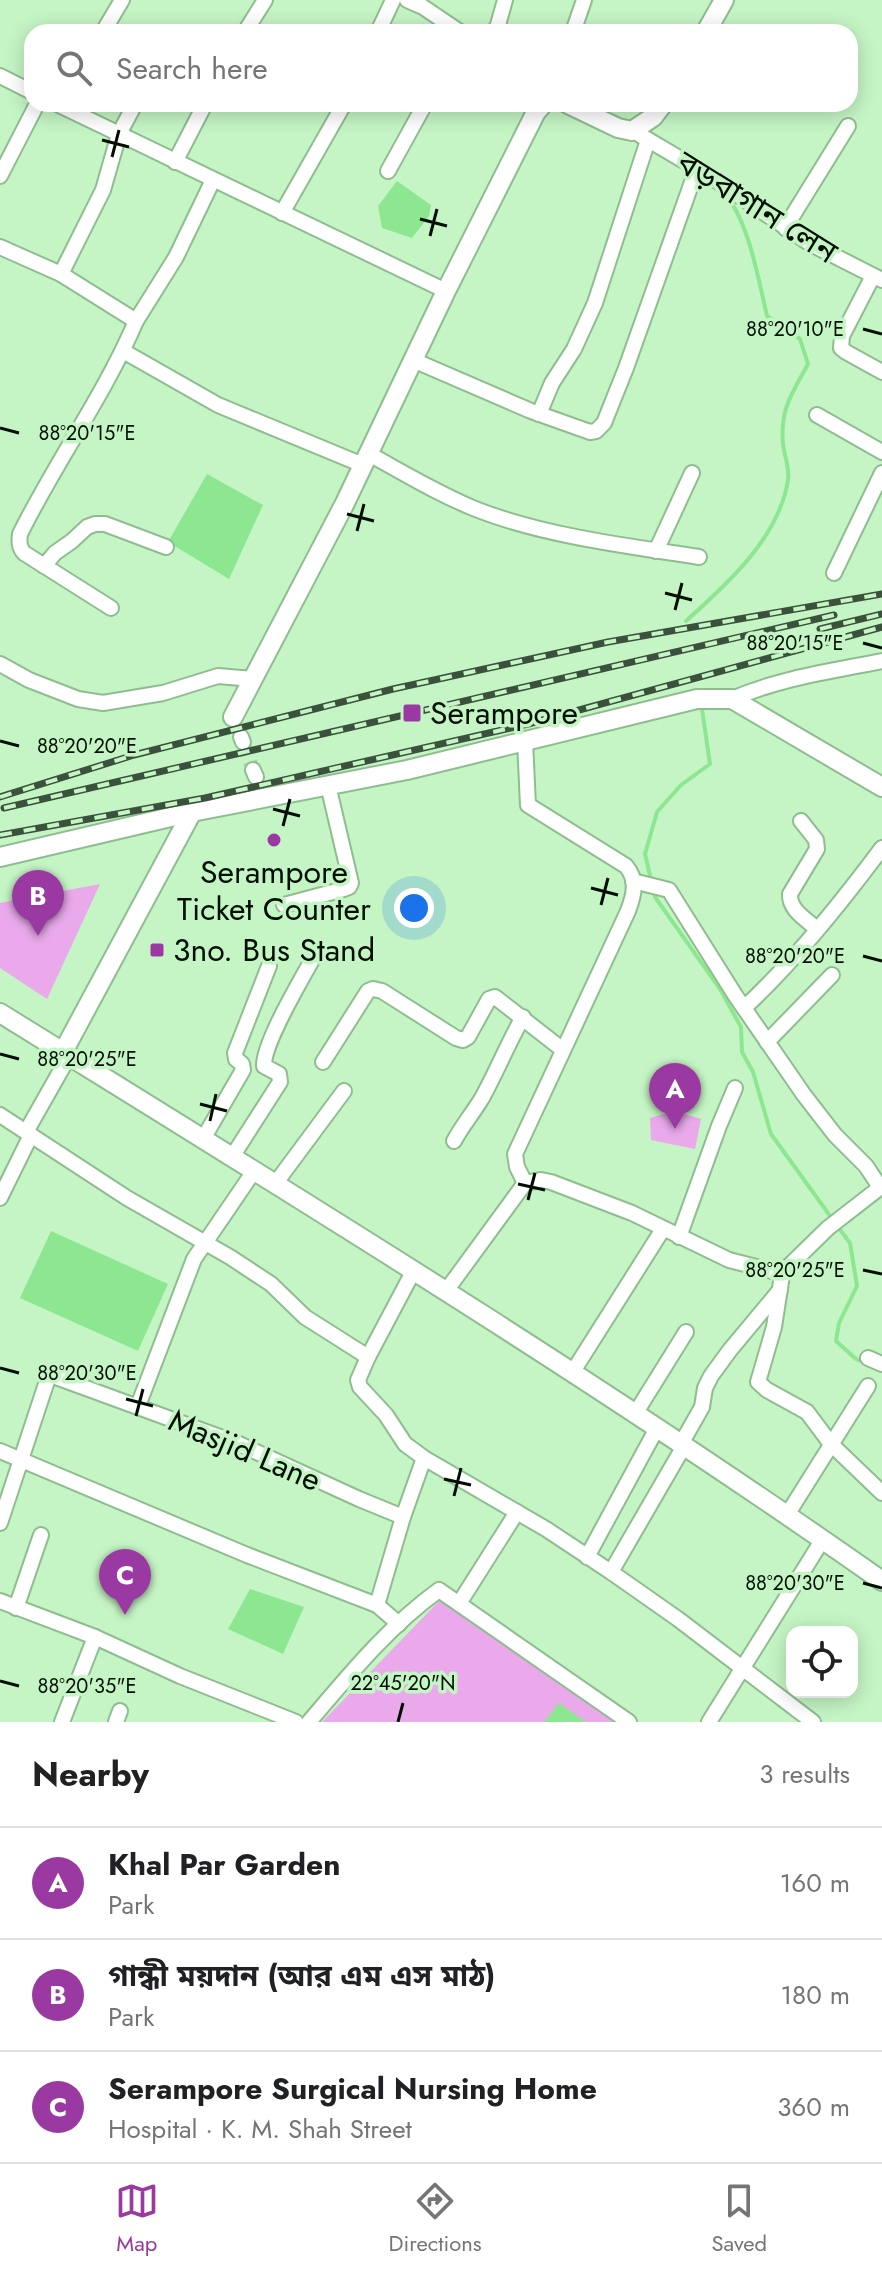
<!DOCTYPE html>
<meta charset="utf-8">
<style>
:root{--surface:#fff;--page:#f2f2f2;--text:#202124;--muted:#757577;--line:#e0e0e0;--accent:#9a39a1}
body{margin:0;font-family:Jost,"Noto Sans Bengali",sans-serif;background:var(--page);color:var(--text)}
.controls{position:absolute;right:24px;bottom:24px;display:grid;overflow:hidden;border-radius:16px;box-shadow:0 4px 20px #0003}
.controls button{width:72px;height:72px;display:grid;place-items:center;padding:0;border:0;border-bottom:2px solid var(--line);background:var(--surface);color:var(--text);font:40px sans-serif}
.you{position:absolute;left:414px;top:908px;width:28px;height:28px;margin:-20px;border:6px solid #fff;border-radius:50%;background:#1a73e8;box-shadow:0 0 0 12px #1a73e833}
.badge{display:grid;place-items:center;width:52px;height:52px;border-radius:50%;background:var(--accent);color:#fff;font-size:26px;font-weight:700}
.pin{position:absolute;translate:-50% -66px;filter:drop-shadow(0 2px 4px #0008)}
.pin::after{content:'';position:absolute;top:42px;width:28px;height:24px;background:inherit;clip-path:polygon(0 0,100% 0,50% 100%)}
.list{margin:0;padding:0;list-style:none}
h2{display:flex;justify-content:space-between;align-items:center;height:104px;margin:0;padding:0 32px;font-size:34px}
h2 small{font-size:26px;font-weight:400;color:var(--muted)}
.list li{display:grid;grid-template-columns:52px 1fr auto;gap:24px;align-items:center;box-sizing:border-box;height:112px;padding:0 32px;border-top:2px solid var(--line)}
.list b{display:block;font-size:30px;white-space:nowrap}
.list p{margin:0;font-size:26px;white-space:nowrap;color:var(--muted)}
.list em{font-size:26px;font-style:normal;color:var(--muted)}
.icon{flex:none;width:44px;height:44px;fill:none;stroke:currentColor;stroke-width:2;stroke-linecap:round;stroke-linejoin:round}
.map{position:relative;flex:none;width:882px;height:1722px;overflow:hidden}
.search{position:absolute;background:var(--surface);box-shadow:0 4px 20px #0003;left:24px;right:24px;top:24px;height:88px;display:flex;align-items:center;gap:20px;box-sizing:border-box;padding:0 28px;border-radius:24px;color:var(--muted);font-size:30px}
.sheet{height:440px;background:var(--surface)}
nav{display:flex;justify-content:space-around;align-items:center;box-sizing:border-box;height:112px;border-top:2px solid var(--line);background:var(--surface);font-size:22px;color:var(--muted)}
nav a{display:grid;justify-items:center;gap:4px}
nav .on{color:var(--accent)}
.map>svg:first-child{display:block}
.green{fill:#e9a9eb}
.water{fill:#8de791}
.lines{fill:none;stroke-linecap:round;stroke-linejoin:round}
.stream{stroke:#8de791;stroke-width:4}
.street-tunnel{stroke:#a8d2a8;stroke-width:14;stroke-dasharray:14 7;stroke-linecap:butt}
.street-casing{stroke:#8fbd90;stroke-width:18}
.secondary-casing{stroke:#8fbd90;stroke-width:22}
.street{stroke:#fff;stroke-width:14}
.secondary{stroke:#fff;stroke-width:18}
.rail-casing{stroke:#3a523b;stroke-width:7}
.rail{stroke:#c5f5c5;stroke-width:4;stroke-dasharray:12;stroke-linecap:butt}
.ticks{fill:none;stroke:#010f02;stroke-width:3}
.poi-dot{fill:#9a39a1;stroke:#c5f5c5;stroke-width:3}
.labels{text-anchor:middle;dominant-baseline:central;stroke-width:7;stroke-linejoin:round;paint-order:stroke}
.street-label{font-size:32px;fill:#010f02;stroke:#c5f5c5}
.poi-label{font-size:32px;fill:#010f02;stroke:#c5f5c5;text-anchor:start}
.ticks-label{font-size:20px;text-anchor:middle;fill:#010f02;stroke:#c5f5c5;stroke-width:7;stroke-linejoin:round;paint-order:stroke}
</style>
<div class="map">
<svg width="882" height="1722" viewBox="0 0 882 1722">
<rect width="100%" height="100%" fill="#c5f5c5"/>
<g class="green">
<path d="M100,884L47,999L0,968V903Z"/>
<path d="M674,1111L701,1119L695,1149L651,1140L650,1118Z"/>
<path d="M442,1598L627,1722H322Z"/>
</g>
<g class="water">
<path d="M397,181L431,205L429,216L412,238L382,228L378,206Z"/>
<path d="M207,474L263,505L229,579L168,542Z"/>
<path d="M51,1231L168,1284L138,1351L20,1298Z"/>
<path d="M250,1589L304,1607L283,1654L228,1629Z"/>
<path d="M559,1703L586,1722H544Z"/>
</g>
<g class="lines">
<g class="stream">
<path d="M686,621C727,584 779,538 788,480C790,468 784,455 783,444C780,408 792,394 808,364L800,339L767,316C759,282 748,216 722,191C718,187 710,186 704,185"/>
<path d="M651,880L645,854L657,812L681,785L710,764L702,709"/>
<path d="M653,889L655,897L720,989L741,1027L742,1052L753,1072L771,1134L833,1220"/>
<path d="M838,1227L850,1243L857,1286L839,1323L836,1341L856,1359L868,1364"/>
</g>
<path class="street-tunnel" d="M243,742L253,770"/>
<defs>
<g id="street">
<path d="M407,0L423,7L460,32"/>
<path d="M103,32L122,0"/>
<path d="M245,32L265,0"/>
<path d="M378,32L393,0"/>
<path d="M494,32L498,25L505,0"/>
<path d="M573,32L584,0"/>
<path d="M0,76L32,92"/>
<path d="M57,104L446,291"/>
<path d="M640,135L713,178L809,243L882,280"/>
<path d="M175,162L205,104"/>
<path d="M388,171L425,104"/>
<path d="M0,176L37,104"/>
<path d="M282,213L344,104"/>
<path d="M785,228L848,126"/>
<path d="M0,247L61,274"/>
<path d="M873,276L842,336L841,348L846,352L882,372"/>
<path d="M136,321L176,257L213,180"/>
<path d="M123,351L218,405L363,465"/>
<path d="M413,360L531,411L590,432L596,431L604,423L626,368L697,168"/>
<path d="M539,414L552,383L574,349L595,303L648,140"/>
<path d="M817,415L882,452"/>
<path d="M369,454C404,473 440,495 478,510C545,536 628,546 699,557"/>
<path d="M656,551L692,473"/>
<path d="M44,566L55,553L72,541L87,527L95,524H105L166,547"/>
<path d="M834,573L882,473"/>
<path d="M111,608L24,553C19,547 19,542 20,534C56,461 104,396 136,321L61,274L103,190L119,134L135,104"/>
<path d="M0,664L29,680L78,699L103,703L163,693L218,676L253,679"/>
<path d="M732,699C780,678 832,671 882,661"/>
<path d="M241,737L243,742"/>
<path d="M525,741L528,805L626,866C638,880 634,895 628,911L515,1154L517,1167L525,1183"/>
<path d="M253,770L256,777"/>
<path d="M801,821L816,840L817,849L790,894C789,910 806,919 817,929"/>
<path d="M633,881L669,890L735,995L804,1095L835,1135L866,1166L880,1187"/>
<path d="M284,905L344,889L349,887L351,883L328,785"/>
<path d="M744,1008C795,961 841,903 882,848"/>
<path d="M767,1042L832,975"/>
<path d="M323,1062L368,991L373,989L382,991L456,1038L463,1040L468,1037L489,999L495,997L563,1050"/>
<path d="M0,1115L127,1198L230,1257L271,1284L305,1317L368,1357"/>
<path d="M26,1132L69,1056"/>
<path d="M203,1139L243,1070L242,1064L236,1059L235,1053L269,966"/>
<path d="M454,1141C462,1126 473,1113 482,1098C497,1071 508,1043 523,1017"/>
<path d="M232,1157L280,1082L279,1074L264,1066C263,1044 300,982 312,960"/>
<path d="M275,1184L344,1091"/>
<path d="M0,1198L31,1135"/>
<path d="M679,1237L719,1126L735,1088"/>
<path d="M783,1269L774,1327L758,1382L767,1390L807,1412L831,1444L882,1493"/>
<path d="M414,1270L368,1357L358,1380L360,1387L386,1415L405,1444L424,1458L546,1529L611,1572L678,1619L813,1722"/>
<path d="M446,1291L525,1183L541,1180L551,1182L632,1213L729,1260L772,1271L787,1268L828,1228L882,1186"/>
<path d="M868,1358L882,1364"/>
<path d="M572,1373L663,1229"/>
<path d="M138,1406L194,1259L254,1171"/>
<path d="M635,1414L686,1332"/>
<path d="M681,1444L702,1407L705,1388L711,1376L730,1350L780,1290"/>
<path d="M0,1451L247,1555L377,1605L399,1624"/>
<path d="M787,1515L868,1386"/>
<path d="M0,1523L46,1384L49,1377L53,1376L239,1444L359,1499L403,1517"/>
<path d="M587,1557L657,1428"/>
<path d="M611,1572L684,1446"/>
<path d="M0,1601L95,1637L180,1676L296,1722"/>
<path d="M460,1602L517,1512"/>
<path d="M377,1605L403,1517L424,1458"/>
<path d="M16,1608L41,1535"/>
<path d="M62,1722L95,1637"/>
<path d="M116,1722L120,1711"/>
<path d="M309,1722C349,1675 389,1626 439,1590L629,1722"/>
<path d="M709,1722L823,1539"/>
</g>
<g id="secondary">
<path d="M706,32L724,0"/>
<path d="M568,104L618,128L632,131L653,117L663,104"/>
<path d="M233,717L344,505L446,291L536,112L543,104"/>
<path d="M882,787L732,699H697L407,770L192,812L63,1052C339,1223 616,1394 882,1581"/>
<path d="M0,857L192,812"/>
<path d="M0,1013L63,1052"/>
</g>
</defs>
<use href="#street" class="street-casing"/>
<use href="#secondary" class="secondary-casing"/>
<use href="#street" class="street"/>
<use href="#secondary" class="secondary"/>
<defs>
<g id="rail">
<path d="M820,629L882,614"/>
<path d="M0,797L134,755L393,689L608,642L882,594"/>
<path d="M4,808L834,615"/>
<path d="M0,835L205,798L528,724L882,627"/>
</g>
</defs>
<use href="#rail" class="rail-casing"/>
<use href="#rail" class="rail"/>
</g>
<path class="ticks" d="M102,140L129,147M112,157L119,130M420,219L447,226M430,236L437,209M863,329L882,334M0,428L19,433M347,514L374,521M357,531L364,504M665,593L692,600M675,610L682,583M863,643L882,648M0,741L19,746M273,809L300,816M283,826L290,799M591,888L618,895M601,905L608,878M863,956L882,961M0,1054L19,1059M200,1104L227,1111M210,1121L216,1094M518,1184L545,1190M528,1200L535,1173M863,1270L882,1274M0,1368L19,1373M126,1399L153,1406M136,1416L143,1389M444,1479L471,1485M454,1496L461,1468M863,1583L882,1588M0,1681L19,1686M398,1722L403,1703"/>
<g class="poi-dot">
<rect x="402" y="703" width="20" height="20" rx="4"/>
<circle cx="274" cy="840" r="8"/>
<rect x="149" y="942" width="16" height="16" rx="4"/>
</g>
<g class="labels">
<g class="street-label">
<text transform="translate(757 207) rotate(32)">বড়বাগান লেন</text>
<text transform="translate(245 1450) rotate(23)">Masjid Lane</text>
</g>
<g class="poi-label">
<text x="430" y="713">Serampore</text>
<text x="274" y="872" text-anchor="middle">Serampore<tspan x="274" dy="37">Ticket Counter</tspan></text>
<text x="173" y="950">3no. Bus Stand</text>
</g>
</g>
<g class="ticks-label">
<text x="795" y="336">88°20'10"E</text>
<text x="87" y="440">88°20'15"E</text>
<text x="795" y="650">88°20'15"E</text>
<text x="87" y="753">88°20'20"E</text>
<text x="795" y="963">88°20'20"E</text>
<text x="87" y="1066">88°20'25"E</text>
<text x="795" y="1277">88°20'25"E</text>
<text x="87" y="1380">88°20'30"E</text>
<text x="795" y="1590">88°20'30"E</text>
<text x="403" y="1690">22°45'20"N</text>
<text x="87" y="1693">88°20'35"E</text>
</g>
</svg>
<div class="controls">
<button><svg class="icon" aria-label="locate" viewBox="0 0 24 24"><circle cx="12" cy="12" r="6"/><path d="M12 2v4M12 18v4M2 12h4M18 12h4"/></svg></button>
</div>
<div class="you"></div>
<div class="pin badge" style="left:675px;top:1129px">A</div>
<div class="pin badge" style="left:38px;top:936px">B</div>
<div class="pin badge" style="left:125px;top:1615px">C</div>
<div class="search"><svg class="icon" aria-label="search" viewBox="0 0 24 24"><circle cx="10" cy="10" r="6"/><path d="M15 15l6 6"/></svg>Search here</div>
</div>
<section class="sheet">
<h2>Nearby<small>3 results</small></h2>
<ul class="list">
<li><span class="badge">A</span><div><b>Khal Par Garden</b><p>Park</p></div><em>160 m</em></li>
<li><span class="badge">B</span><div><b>গান্ধী ময়দান (আর এম এস মাঠ)</b><p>Park</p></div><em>180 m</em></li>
<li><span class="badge">C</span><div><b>Serampore Surgical Nursing Home</b><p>Hospital · K. M. Shah Street</p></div><em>360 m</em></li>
</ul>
</section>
<nav>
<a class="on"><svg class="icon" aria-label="map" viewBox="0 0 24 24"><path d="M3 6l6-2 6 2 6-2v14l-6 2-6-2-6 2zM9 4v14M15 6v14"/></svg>Map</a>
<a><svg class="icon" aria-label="directions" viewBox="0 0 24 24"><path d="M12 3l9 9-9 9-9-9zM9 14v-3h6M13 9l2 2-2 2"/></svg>Directions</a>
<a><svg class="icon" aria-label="saved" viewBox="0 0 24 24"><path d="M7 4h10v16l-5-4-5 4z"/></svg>Saved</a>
</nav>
